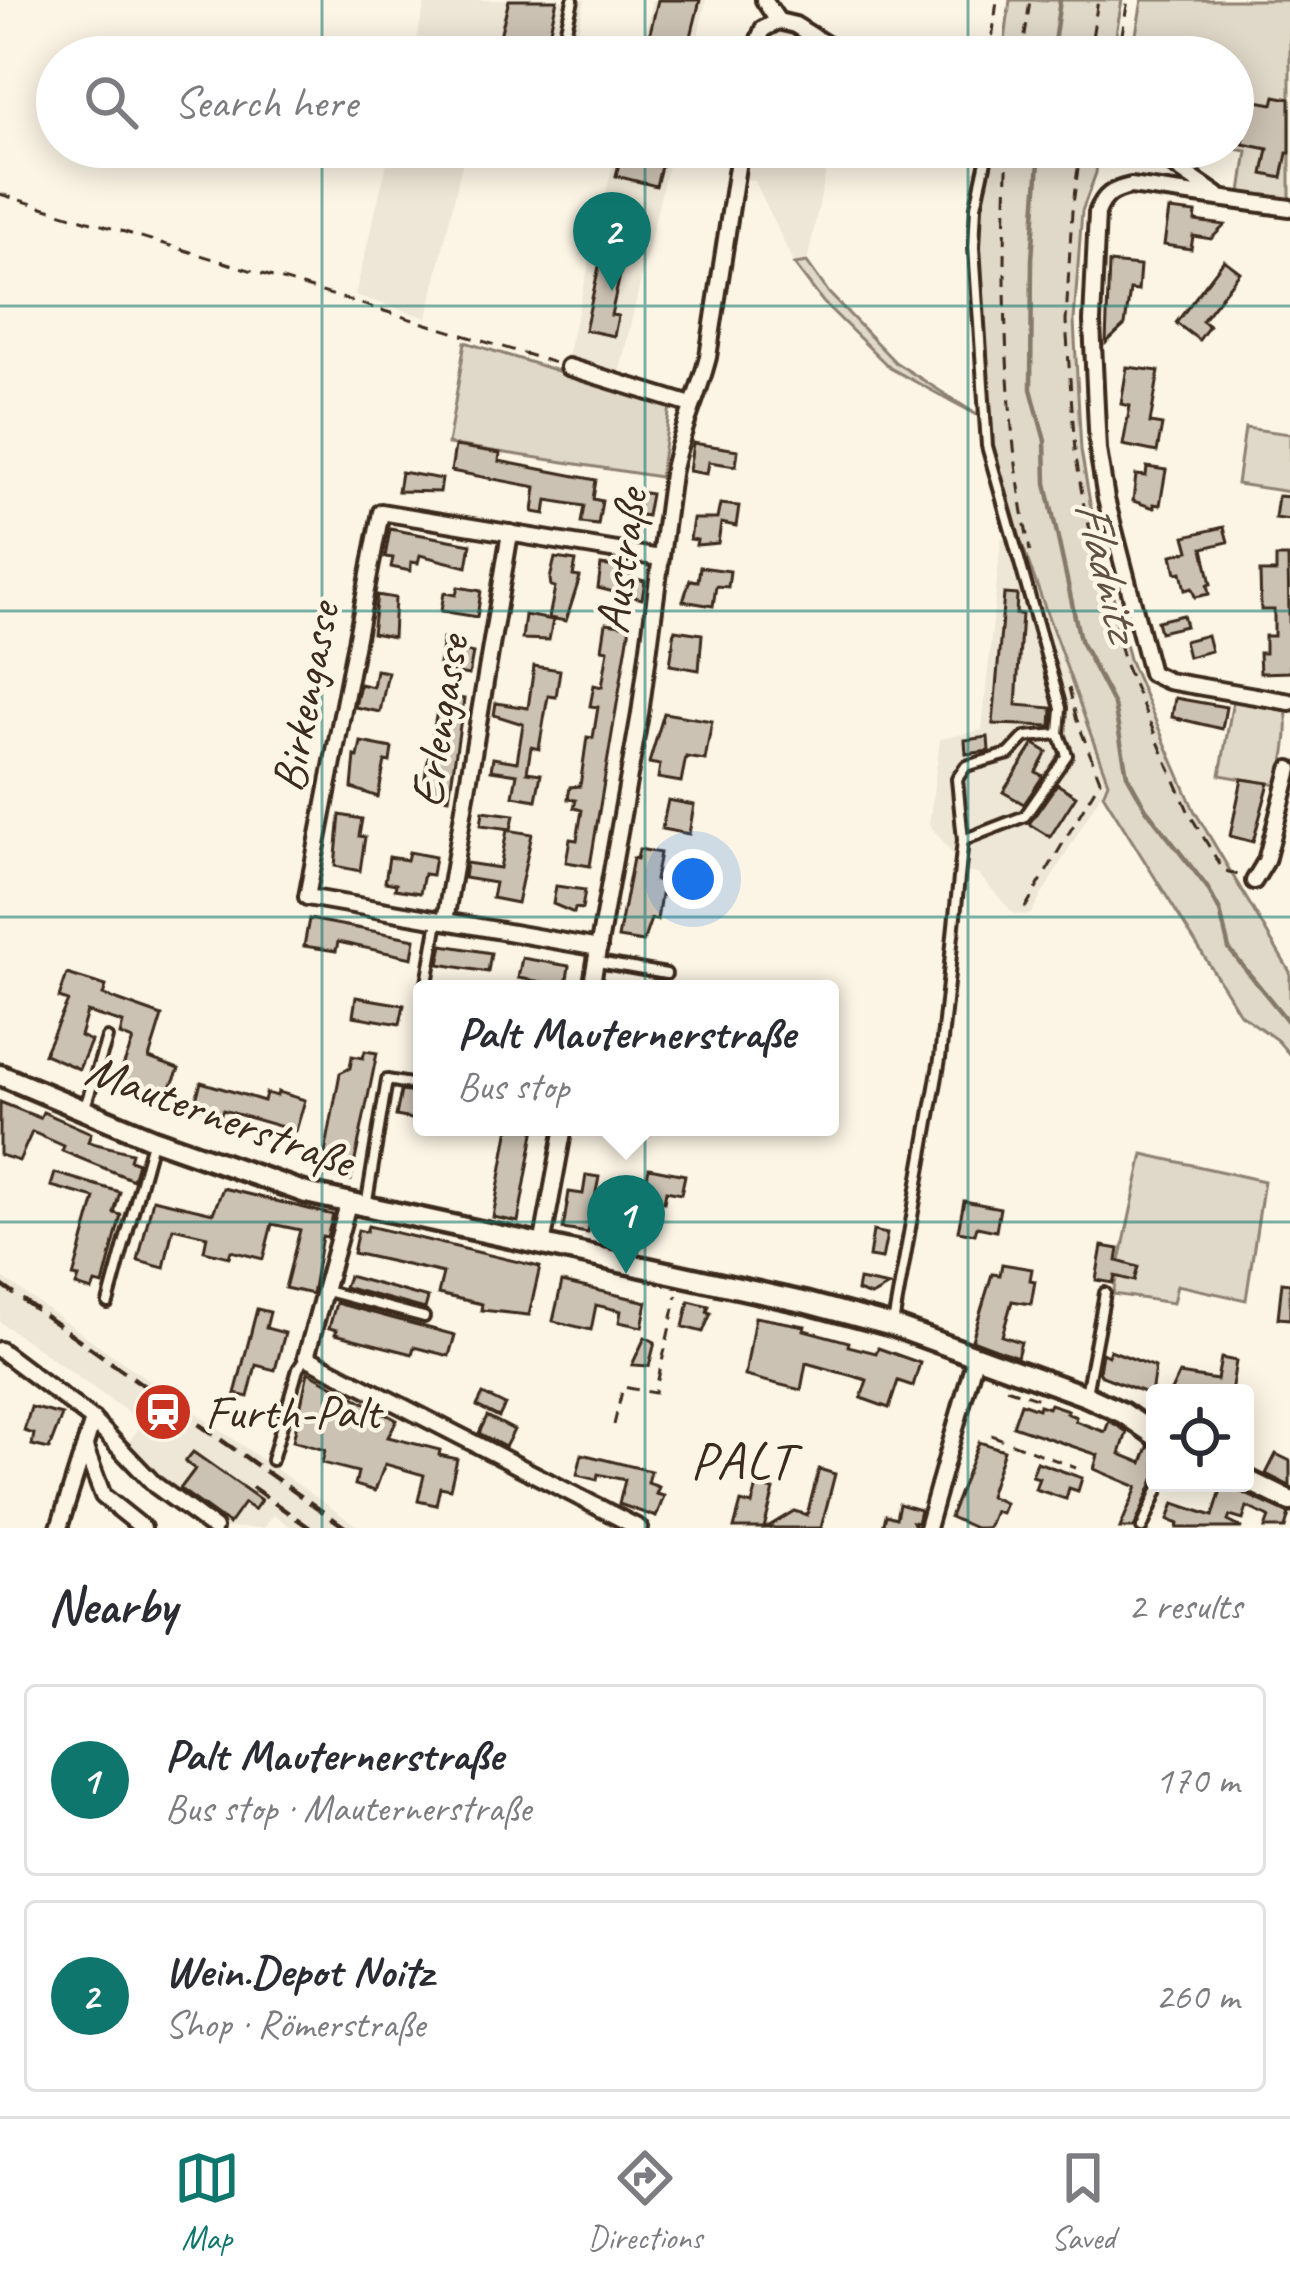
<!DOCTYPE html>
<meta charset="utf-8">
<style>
:root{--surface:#fff;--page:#f7f7f7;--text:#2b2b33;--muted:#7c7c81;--line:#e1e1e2;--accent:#0f766e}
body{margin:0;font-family:Caveat,sans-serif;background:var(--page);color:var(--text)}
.controls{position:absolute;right:36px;bottom:36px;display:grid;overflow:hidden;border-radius:12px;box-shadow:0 6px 30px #0003}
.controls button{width:108px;height:108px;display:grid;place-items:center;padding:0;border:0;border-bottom:3px solid var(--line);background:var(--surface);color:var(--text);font:60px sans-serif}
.you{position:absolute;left:693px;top:879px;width:42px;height:42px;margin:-30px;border:9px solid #fff;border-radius:50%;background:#1a73e8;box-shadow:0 0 0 18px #1a73e833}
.badge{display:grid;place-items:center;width:78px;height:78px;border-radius:50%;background:var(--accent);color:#fff;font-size:39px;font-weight:700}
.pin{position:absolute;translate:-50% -99px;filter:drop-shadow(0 3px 6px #0008)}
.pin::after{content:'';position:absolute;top:63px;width:42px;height:36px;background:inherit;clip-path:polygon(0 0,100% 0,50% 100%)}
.popup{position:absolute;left:413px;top:980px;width:426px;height:156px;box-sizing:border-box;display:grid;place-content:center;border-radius:12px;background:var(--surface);filter:drop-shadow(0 3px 9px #0005);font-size:39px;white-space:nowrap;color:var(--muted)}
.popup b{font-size:45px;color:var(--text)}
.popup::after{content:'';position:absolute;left:50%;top:100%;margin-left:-24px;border:24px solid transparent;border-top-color:var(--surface)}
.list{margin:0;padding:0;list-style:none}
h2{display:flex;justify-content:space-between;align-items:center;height:156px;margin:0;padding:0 48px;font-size:51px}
h2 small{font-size:39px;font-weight:400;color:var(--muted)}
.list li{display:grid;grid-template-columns:78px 1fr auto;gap:36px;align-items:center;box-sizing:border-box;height:192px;margin:0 24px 24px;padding:0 24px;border:3px solid var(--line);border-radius:12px}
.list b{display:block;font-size:45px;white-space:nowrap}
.list p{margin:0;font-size:39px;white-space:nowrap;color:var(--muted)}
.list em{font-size:39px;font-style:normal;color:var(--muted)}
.icon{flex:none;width:66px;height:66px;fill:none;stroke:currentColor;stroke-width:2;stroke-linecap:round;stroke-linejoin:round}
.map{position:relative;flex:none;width:1290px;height:1528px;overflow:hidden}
.search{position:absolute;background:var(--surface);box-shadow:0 6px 30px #0003;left:36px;right:36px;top:36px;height:132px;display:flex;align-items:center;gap:30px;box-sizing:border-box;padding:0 42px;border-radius:66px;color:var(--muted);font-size:45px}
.sheet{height:588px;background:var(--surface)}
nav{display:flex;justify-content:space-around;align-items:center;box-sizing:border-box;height:168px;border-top:3px solid var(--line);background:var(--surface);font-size:33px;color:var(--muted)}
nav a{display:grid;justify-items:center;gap:6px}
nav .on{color:var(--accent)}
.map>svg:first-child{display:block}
.built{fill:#eee6d6}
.green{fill:#e0d8c8;stroke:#8e8173;stroke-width:3}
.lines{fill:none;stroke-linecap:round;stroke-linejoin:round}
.stream{stroke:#85796b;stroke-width:4.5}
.building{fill:#ccc2b3;stroke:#3b2a1e;stroke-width:3}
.service-casing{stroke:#3b2a1e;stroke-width:16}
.minor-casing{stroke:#3b2a1e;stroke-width:22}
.tertiary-casing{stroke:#3b2a1e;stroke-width:27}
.path{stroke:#3b2a1e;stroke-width:3;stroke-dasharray:12 9;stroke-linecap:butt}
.service{stroke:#fcf5e5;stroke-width:8}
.minor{stroke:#fcf5e5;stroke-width:14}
.tertiary{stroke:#fcf5e5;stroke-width:18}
.rail{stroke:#3b2a1e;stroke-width:4.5;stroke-dasharray:18 9;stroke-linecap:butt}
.grid{fill:none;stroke:#0f766e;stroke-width:3;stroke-opacity:0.55}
.labels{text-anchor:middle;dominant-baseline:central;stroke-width:9;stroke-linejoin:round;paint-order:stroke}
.street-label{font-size:48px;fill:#3b2a1e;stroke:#fcf5e5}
.poi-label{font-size:48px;fill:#3b2a1e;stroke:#fcf5e5;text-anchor:start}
.water-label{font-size:51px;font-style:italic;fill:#605144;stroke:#fcf5e5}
.quarter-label{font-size:54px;letter-spacing:3px;fill:#3b2a1e;stroke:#fcf5e5}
</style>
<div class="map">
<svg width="1290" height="1528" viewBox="0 0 1290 1528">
<rect width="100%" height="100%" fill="#fcf5e5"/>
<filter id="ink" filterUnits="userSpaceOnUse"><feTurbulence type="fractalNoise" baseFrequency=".00833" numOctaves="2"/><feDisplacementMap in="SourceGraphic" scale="24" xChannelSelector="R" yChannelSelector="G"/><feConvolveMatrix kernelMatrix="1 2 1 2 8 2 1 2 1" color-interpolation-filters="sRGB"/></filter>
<g filter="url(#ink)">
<g class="built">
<path d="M426,0H585L572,57H545L491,44L487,57H412Z"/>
<path d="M653,0H706L693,57H639Z"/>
<path d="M778,32L790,34L828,57H761L769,37Z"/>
<path d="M391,147H466L427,318L355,295Z"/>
<path d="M617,147H672L619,374L566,361Z"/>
<path d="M747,147H831L807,262L794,264L755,181L744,178Z"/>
<path d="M1019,535L1108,782L1030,915L1014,914L978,874L956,870L957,860L929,824L940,739L982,730L1001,540Z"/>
<path d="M0,1276L360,1528H293L273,1515L264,1528H225L162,1482L127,1444L143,1423L0,1322Z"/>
</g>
<g class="green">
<path d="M1010,0H1122L1112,57H1003Z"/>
<path d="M1142,0H1290V199L1241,192L1247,151L1221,147H1233V57H1132Z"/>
<path d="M998,147L1099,148L1096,173L1082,211L1074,321L1081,450L1090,503L1129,659L1194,810L1290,972V1055L1277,1040L1240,1014L1103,794L1108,782L1019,536H1014C1005,506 996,476 991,445C980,379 964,203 998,147Z"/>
<path d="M807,262L829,293L895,362L979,416L890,368L823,302L794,264Z"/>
<path d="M465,342L670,406L660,477L448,444Z"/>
<path d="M1245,428L1290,434V492L1237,484Z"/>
<path d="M1233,700L1286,709C1290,733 1284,760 1278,785L1220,775Z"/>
<path d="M1143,1154L1264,1181L1246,1300L1177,1285L1173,1303L1113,1294Z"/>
</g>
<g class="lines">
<g class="stream">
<path d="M1052,57L1060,0"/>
<path d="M1040,147L1032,259L1031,389L1045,441L1046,483L1080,640L1114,705L1127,775L1146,809L1207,887L1220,911L1229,949L1290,1024"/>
</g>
</g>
<g class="building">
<path d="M509,0H557L544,55L498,44Z"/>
<path d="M658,0H700L686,57H644Z"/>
<path d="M1275,96L1290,99V153H1287L1282,178L1263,174L1268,149L1243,144L1251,100L1273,104Z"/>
<path d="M623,147H666L656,186L616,176Z"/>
<path d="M780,147H804L801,167L777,161Z"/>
<path d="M1169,210L1196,213L1195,221L1225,225L1211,239L1193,236L1191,249L1164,245Z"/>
<path d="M606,235L628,240L611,315L618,316L614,336L585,330Z"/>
<path d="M1224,260L1240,272L1202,321L1209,326L1199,340L1176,323Z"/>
<path d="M1109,263L1140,266L1138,291L1130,290L1125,325L1106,343Z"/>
<path d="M1127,367L1159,371L1150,423L1162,425L1157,452L1123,445L1130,406L1121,404Z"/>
<path d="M693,443L738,450L736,466L709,462L707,474L689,471Z"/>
<path d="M455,446L500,453L499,461L596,480L593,499L602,501L598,525L581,523L584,506L547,500L545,514L533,512L536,487L451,471Z"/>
<path d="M1147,467L1166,470L1160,505L1154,504V508L1133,501L1136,475L1146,476Z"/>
<path d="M401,472L442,479L440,492L398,491Z"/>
<path d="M626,490L651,494L647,516L622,512Z"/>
<path d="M1278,496L1290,497V520L1275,518Z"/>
<path d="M720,504L739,506L736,526L721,523L718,543L696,545L697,540L690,539L693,519H717Z"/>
<path d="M1224,527L1228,542L1203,548L1211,584L1207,585L1209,594L1195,597L1192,588L1185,590L1181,572L1176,573L1172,555L1189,551L1185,536Z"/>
<path d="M390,529L471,544L467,567L420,555L418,563L411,562L410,571L391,567L393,558L385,557Z"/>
<path d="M1276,557H1288L1290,672L1260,673L1259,653H1265V636H1274V610H1261L1260,572H1276Z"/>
<path d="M555,558L576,561L573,576L580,577L566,621L549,618L555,587L551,586L550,579Z"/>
<path d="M601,565L632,569L631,578L645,581L642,599L598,588Z"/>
<path d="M700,567L730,571L728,587L716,586L713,606L683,601L690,580L698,581Z"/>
<path d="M458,587L481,591L477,617L441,611L444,593L456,595Z"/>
<path d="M1004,594L1017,595L1016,614H1022L1016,705L1052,708L1051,726L993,724Z"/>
<path d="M377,595L395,598L393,637L372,633Z"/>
<path d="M525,615L553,620L549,640L522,639Z"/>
<path d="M1183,615L1186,626L1160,632L1157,621Z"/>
<path d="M606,623L630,626L590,866L566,862L570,839L577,840L582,810L574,808L576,800L568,799L570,787L580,786L587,737L593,738L598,707L590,706L594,685L602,687L608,650L602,649Z"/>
<path d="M675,630L702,634L699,670L670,665Z"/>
<path d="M1207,635L1211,651L1188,657L1184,641Z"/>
<path d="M443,639L465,643L464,651L473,653L469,675L438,670Z"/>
<path d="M534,666L560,670L556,697L548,696L539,749L531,747L527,772L541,774L536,800L513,796L517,774L491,770L493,758L517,762L523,724L494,715L496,703L528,708Z"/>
<path d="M376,670L388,672L380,712L355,707L360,684L373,687Z"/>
<path d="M448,696L464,699L449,798L426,794L428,783L424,782L437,711L445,712Z"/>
<path d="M1175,698L1226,707L1222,729L1172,717Z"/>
<path d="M664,713L712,721L705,760L686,757L681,782L658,778L660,765L649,763Z"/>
<path d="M988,737L989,751L966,754L965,740Z"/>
<path d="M361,742L392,748L390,762L385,761L378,797L352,788L355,756L358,757Z"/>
<path d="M1034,744L1047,752L1036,772L1043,776L1024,804L1003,792Z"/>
<path d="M1242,779L1269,783L1253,842L1230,836Z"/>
<path d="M1057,784L1076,796L1050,837L1029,824Z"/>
<path d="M668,800L694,805L689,834L662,829Z"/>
<path d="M483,811L514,815L511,829L481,825Z"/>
<path d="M340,815L362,819L359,836L365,837L360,871L335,866Z"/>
<path d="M507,830L532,834L517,903L492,898L495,883L464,878L466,863L500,868Z"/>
<path d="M639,849L660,853L655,880L683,885L681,898L661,895L657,920L651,919L643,942L618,938L633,858L637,859Z"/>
<path d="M409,852L435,857L432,875L424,874L420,893L395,889L396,884L385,882L389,857L407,860Z"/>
<path d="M556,886L585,890L582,909L575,908L574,913L553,904Z"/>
<path d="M309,919L415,939L412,958L338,942L336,951L304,946Z"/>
<path d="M443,945L491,953L488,972L439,964Z"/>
<path d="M522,958L569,966L566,986L518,978Z"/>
<path d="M67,974L106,986L103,995L162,1016L149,1058L179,1069L163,1104L144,1097L148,1088L119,1077L133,1040L120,1035L123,1023L87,1012L80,1036L91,1041L79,1069L44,1054L68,1001L59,998Z"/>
<path d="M356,997L404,1005L400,1024L353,1016Z"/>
<path d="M365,1051L377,1053L351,1180L321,1175L340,1073L350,1068L352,1056L363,1058Z"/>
<path d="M201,1082L264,1101L266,1093L277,1096L278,1092L305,1100L296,1131L223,1110L221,1114L194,1106Z"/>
<path d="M401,1091L422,1094V1121L396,1116Z"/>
<path d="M0,1102L40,1118L43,1112L91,1133L88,1142L132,1153L130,1160L138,1163L133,1180L62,1151L64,1146L32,1132L19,1161L0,1155Z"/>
<path d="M509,1127H535L518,1222L493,1217Z"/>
<path d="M649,1168L685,1175L681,1194L666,1191L664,1202L643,1198Z"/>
<path d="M55,1173L120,1192L114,1213L121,1215L110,1258L103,1285L95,1283L92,1291L76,1286L79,1278L73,1277L95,1198L51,1186Z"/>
<path d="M586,1175L599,1177L588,1233L563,1229L569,1192L583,1194Z"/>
<path d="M223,1188L333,1215L327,1237L322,1236L312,1294L285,1288L300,1230L272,1224L263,1259L231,1251L229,1257L204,1251L207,1236L173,1228L164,1268L138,1261L153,1199L213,1213Z"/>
<path d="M964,1201L1000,1208L996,1231L977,1227L975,1234L958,1231Z"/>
<path d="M368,1226L540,1267L529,1315L481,1310L482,1304L438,1294L443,1273L353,1253L358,1230L366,1232Z"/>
<path d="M873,1231L887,1234L882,1259L869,1257Z"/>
<path d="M1102,1246L1119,1249L1117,1261L1138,1267L1134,1281L1115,1276L1113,1283L1096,1280Z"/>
<path d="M1002,1264L1032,1269L1030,1280L1035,1281L1031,1304L1012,1301L1002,1336L1021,1342L1017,1357L972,1340L992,1274L1000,1275Z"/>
<path d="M348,1276L428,1298L425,1309L344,1287Z"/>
<path d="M859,1280L889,1286L871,1296L857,1291Z"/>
<path d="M562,1282L647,1302L642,1327L619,1322L621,1311L596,1305L591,1330L553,1321Z"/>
<path d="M1282,1282L1290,1283V1319L1278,1318Z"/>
<path d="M689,1301L709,1306L707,1312L711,1313L703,1332L683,1327Z"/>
<path d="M336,1303L455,1335L449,1356L414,1347L412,1354L335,1334L337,1330L329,1328Z"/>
<path d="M257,1309L270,1312L266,1328L285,1333L275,1370L256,1365L248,1397L235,1394Z"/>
<path d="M755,1317L805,1326L804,1330L849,1342L848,1346L876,1353L878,1348L920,1363L913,1386L898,1381L889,1408L861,1398L867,1380L806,1363L801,1390L745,1376Z"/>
<path d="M645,1337L655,1342L649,1366L632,1365Z"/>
<path d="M1110,1350L1155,1367L1151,1395L1102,1376L1099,1372L1102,1353L1108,1356Z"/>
<path d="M1221,1358L1236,1361L1231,1393H1170L1179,1374L1217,1380Z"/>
<path d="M308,1372L397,1420L388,1437L440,1450L439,1455L457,1459L450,1489L440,1487L436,1505L418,1501L424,1475L385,1464L375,1491L355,1485L358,1472L322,1463L325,1450L293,1441Z"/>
<path d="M483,1394L505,1405L499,1417L477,1406Z"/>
<path d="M1021,1403L1038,1409L1039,1405L1048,1408L1050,1404L1068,1410L1066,1413L1076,1417L1075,1421L1105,1432L1109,1421L1116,1425L1127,1432L1120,1454L1142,1463L1148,1447L1155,1448V1477L1134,1528H1120L1137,1487L1094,1469L1098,1455L1013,1426Z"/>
<path d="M31,1407L62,1415L49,1449L32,1445L34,1434L24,1431Z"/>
<path d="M487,1416L514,1430L505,1447L479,1433Z"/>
<path d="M979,1442L1004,1450L989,1496L1005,1503L1001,1513L995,1511L988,1528H975L950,1517Z"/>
<path d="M193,1452L261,1500L254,1510L244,1503L229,1524L180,1489L195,1469L185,1462Z"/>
<path d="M582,1454L651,1471L648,1483L659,1487L656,1494L664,1496L656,1517L619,1504L625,1480L598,1474L597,1480L577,1475Z"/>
<path d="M1276,1454L1290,1461V1486L1266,1474Z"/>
<path d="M1037,1462L1082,1478L1078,1491L1069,1488L1066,1499L1035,1489L1039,1478L1032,1476Z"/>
<path d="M819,1469L835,1474L821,1528H766L794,1511L807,1515Z"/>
<path d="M1223,1483H1232L1239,1491L1289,1514L1285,1528H1265L1269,1517L1247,1507L1243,1520L1230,1516L1228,1521L1242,1528H1177L1178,1524L1168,1520L1174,1503L1213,1516Z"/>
<path d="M757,1486L774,1490L764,1528H734L741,1502L752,1505Z"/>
<path d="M899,1504L920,1510L917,1523L913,1522L916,1528H883L886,1515L896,1518Z"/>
</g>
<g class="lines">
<defs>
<g id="service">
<path d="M561,49L573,0"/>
<path d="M963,840L957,779L966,766L1009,754L1025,737L1059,734"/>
<path d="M598,962L666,974"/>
<path d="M426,989L438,921"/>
<path d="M84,1110L107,1038"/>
<path d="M366,1207L387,1080L422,1086"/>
<path d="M326,1291L424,1317"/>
<path d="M108,1303L152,1142"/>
<path d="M893,1324L940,1059L963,840L1025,816L1067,755L1059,734L1061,708L987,446L974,247L976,206L989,147"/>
<path d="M1086,1394L1105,1293"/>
<path d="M272,1460L298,1369L306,1357"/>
<path d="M1142,1528L1161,1483"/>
</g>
<g id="minor">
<path d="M764,0L778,21"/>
<path d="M752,57L763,29L778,21L795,25L846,57"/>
<path d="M1147,147L1217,195"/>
<path d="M1290,208L1131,186C1112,190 1104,195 1097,213L1092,322L1098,450L1106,499L1151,673L1168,681L1290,702"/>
<path d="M568,367L691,405"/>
<path d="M1254,881L1266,861L1290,769"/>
<path d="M445,921L510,533"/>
<path d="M599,948L307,897L381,512L660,558"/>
<path d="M591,989L640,714L672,474C680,433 698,397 708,357L740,147"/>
<path d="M348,1204L306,1357L639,1528"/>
<path d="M542,1246L564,1127"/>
<path d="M0,1350L93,1420L155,1485L214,1528"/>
<path d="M85,1448L103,1496L143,1528"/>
<path d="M59,1528L93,1420"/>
<path d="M927,1528L975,1358"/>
</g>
<g id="tertiary">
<path d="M0,1075L153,1139L306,1193L807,1303L893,1326L1086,1396L1123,1413L1155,1435"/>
<path d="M1245,1479L1290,1501"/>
</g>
</defs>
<use href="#service" class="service-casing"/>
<use href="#minor" class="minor-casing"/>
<use href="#tertiary" class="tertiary-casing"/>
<g class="path">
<path d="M990,57L997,0"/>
<path d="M1022,57L1030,0"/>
<path d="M1089,57L1098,0"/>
<path d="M1118,57L1128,0"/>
<path d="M1008,147C1002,284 1003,416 1030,551"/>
<path d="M1081,147L1072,211L1066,322L1075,451L1084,506L1124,663L1189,813L1223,870L1241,876"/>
<path d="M0,194L555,363"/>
<path d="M1069,688L1077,721"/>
<path d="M1025,908L1100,780L1077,720"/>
<path d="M1006,1388L1045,1401"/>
<path d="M614,1425L623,1387L655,1393L677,1295"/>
<path d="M991,1435L1076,1468"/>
</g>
<use href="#service" class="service"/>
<use href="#minor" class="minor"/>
<use href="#tertiary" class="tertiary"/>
<g class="rail">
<path d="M0,1284L346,1528"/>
<path d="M252,1487L310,1528"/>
</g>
</g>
</g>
<path class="grid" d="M322,0V57M645,0V57M968,0V57M322,147V1528M645,147V1528M968,147V1528M0,306H1290M0,611H1290M0,917H1290M0,1222H1290"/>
<defs>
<symbol id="station-disc" viewBox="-11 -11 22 22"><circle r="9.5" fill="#c8321e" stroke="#fcf5e5"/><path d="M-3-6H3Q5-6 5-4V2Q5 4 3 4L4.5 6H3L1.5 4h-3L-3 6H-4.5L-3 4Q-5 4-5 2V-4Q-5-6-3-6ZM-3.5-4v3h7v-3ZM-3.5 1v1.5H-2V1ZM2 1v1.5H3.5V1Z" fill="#fff"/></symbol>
</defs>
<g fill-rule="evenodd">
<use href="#station-disc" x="130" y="1379" width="66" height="66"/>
</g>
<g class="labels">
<g class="street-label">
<text transform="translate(621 561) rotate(-82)">Austraße</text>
<text transform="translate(305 697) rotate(-79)">Birkengasse</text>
<text transform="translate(439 721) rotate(-81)">Erlengasse</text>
<text transform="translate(220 1115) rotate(20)">Mauternerstraße</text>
</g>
<g class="poi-label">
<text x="205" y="1412">Furth-Palt</text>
</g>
<g class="water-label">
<text transform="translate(1108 569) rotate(76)">Fladnitz</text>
</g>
<g class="quarter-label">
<text x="743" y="1460">PALT</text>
</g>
</g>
</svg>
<div class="controls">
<button><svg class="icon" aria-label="locate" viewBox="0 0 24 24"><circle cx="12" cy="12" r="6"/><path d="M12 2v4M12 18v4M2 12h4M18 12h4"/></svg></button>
</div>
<div class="you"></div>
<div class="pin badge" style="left:626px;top:1274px">1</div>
<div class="popup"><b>Palt Mauternerstraße</b>Bus stop</div>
<div class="pin badge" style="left:612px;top:291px">2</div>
<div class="search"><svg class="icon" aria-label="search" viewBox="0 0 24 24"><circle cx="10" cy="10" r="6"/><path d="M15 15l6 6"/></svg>Search here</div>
</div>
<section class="sheet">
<h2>Nearby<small>2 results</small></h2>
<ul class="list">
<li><span class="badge">1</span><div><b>Palt Mauternerstraße</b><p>Bus stop · Mauternerstraße</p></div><em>170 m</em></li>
<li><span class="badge">2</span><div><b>Wein.Depot Noitz</b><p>Shop · Römerstraße</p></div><em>260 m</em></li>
</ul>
</section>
<nav>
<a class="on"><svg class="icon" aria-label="map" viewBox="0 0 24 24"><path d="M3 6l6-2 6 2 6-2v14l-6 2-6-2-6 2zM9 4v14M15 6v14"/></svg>Map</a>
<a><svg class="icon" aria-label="directions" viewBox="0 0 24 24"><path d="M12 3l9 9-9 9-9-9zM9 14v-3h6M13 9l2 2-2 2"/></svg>Directions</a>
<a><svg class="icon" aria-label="saved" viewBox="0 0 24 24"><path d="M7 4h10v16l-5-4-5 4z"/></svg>Saved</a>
</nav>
